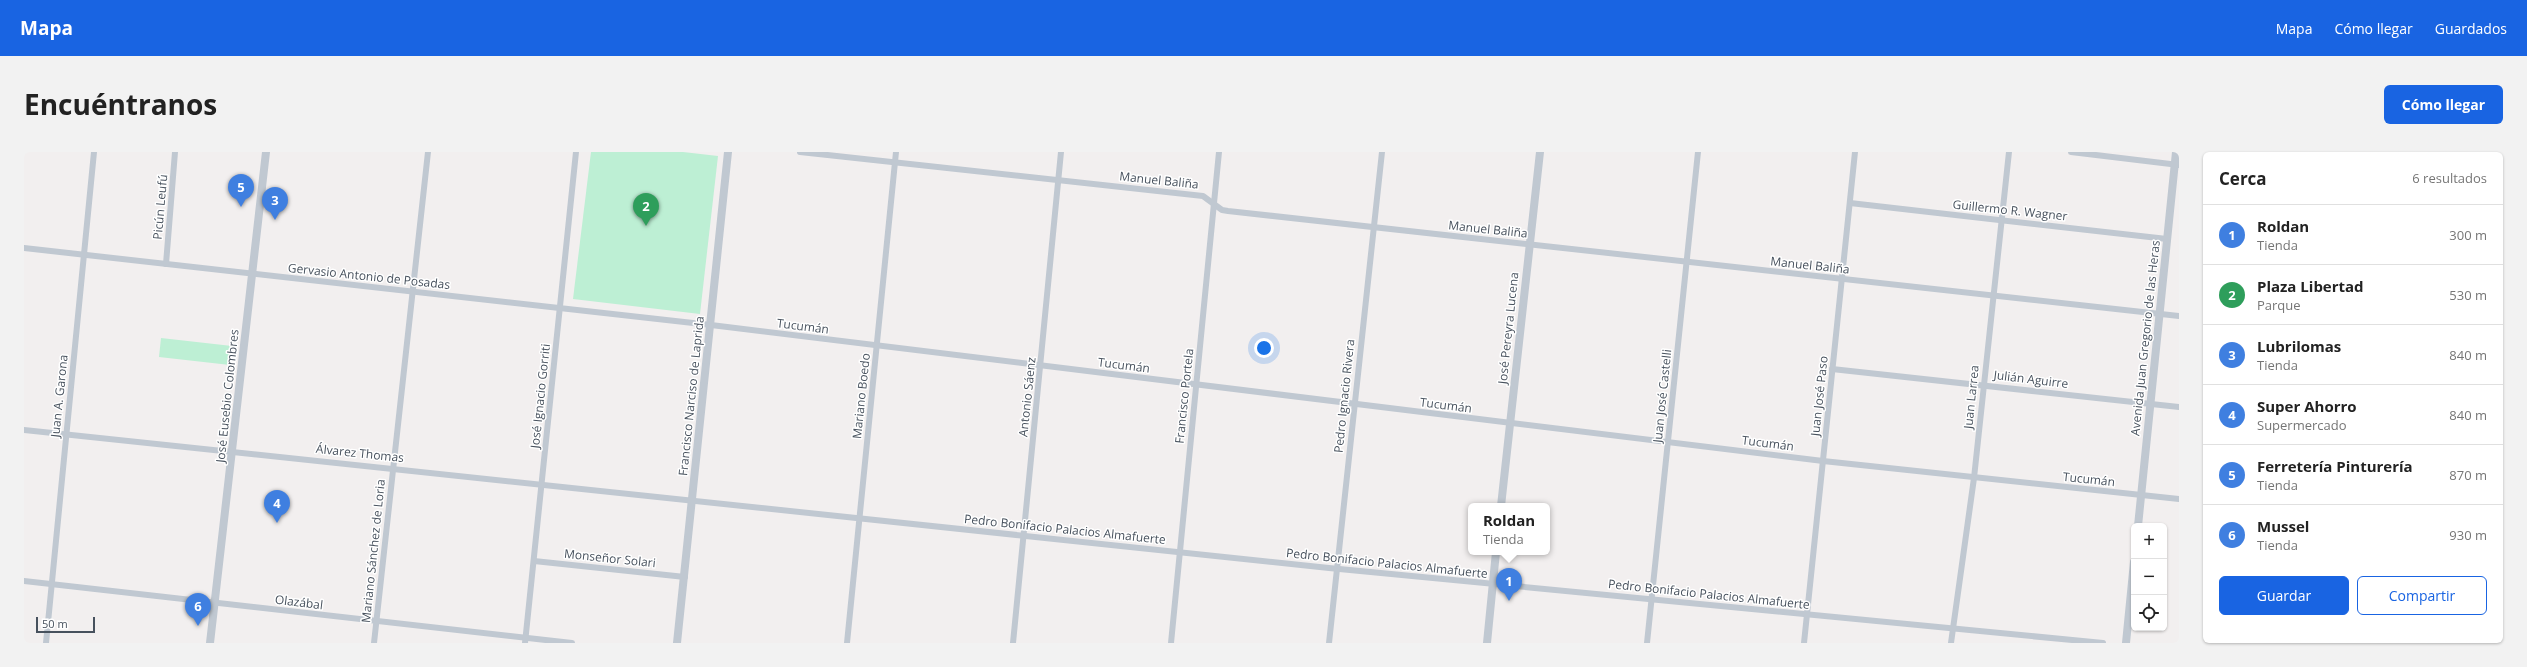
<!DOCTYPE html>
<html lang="es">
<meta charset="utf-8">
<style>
:root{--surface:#fff;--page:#f2f2f2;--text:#222;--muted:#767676;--line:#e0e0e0;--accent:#1964e2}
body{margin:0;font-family:"Open Sans",sans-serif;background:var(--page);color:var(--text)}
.controls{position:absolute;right:12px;bottom:12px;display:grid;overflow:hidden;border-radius:6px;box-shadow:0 1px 3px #0004}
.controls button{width:36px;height:36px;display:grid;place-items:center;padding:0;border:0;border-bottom:1px solid var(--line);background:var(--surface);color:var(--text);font:20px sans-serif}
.scale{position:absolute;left:12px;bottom:10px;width:59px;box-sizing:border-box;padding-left:4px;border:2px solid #47515d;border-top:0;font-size:11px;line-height:14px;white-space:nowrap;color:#47515d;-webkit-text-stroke:3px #fff;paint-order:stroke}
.you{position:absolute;left:1240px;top:196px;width:14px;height:14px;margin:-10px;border:3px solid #fff;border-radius:50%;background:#1a73e8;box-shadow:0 0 0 6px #1a73e833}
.badge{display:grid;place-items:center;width:26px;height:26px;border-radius:50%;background:var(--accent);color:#fff;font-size:13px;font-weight:700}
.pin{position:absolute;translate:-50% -33px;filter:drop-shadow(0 1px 2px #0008)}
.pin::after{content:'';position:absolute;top:21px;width:14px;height:12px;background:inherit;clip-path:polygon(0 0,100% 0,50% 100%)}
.popup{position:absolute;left:1444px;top:351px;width:82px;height:52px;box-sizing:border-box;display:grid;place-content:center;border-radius:6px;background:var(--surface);filter:drop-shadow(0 1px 3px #0005);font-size:13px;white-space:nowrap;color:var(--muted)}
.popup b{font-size:15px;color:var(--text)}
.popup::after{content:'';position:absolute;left:50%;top:100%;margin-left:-8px;border:8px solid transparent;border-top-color:var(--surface)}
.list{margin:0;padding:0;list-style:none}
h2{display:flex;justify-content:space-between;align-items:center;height:52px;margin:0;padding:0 16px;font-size:17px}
h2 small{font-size:13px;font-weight:400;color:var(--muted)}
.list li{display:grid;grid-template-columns:26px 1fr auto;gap:12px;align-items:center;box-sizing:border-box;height:60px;padding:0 16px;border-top:1px solid var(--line)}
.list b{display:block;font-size:15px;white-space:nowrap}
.list p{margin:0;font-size:13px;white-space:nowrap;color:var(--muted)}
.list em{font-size:13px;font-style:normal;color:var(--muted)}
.actions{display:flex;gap:8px;padding:12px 16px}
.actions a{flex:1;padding:9px 0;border:1px solid var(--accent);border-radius:6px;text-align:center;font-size:14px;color:var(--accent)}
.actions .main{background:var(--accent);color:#fff}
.icon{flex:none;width:22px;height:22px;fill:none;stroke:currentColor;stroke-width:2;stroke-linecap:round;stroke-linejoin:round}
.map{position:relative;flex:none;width:2155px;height:491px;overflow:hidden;border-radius:6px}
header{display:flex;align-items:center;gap:24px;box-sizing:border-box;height:56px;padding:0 20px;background:var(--accent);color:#fff}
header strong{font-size:19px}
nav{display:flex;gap:22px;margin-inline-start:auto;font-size:14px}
.intro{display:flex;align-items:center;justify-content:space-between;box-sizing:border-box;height:96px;padding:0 24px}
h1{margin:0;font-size:28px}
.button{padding:10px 18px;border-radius:6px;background:var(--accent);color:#fff;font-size:14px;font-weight:700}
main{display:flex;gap:24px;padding:0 24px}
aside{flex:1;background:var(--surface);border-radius:6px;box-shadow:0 1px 3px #0004}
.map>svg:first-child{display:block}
.green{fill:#bdefd4}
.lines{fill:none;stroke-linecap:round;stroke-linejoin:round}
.minor{stroke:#c0c8d1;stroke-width:6}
.tertiary{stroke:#c0c8d1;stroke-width:8}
.labels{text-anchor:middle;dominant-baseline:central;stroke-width:3;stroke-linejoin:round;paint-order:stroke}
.street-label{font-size:12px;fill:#47515d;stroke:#fff}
</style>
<header>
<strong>Mapa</strong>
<nav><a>Mapa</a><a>Cómo llegar</a><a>Guardados</a></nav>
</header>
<div class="intro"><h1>Encuéntranos</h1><a class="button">Cómo llegar</a></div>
<main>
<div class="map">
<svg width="2155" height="491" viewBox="0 0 2155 491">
<rect width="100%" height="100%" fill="#f2efef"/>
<g class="green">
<path d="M567,0H659L694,4L676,162L549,147Z"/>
<path d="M137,186L208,194L206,213L135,205Z"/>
</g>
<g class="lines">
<g class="minor">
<path d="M776,0L1179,44L1198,58L1204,59L2155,164"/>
<path d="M2047,0L2155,13"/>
<path d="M1826,51L2143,87"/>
<path d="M0,96L687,173L1799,309L2155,347"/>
<path d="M142,112L151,0"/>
<path d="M1808,217L2155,255"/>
<path d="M0,278L1305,416L2079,491"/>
<path d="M510,409L661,425"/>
<path d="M0,429L548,491"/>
<path d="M22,491L70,0"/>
<path d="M350,491L404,0"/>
<path d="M501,491L552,0"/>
<path d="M823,491L872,0"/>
<path d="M989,491L1037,0"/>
<path d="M1147,491L1195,0"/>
<path d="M1305,491L1358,0"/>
<path d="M1623,491L1674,0"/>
<path d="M1780,491L1831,0"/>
<path d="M1927,491L1950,326L1985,0"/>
</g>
<g class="tertiary">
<path d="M1477,354L1516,0"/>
<path d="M2114,374L2152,0"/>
<path d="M186,491L242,0"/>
<path d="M653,491L704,0"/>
<path d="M1463,491L1472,400"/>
<path d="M2102,491L2110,410"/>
</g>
</g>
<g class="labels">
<g class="street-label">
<text transform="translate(1135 28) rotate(6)">Manuel Baliña</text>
<text transform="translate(136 55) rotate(-85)">Picún Leufú</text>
<text transform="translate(1986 58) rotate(6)">Guillermo R. Wagner</text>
<text transform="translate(1464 77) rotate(6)">Manuel Baliña</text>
<text transform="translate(1786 113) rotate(6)">Manuel Baliña</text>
<text transform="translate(345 124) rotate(6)">Gervasio Antonio de Posadas</text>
<text transform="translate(779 174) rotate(7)">Tucumán</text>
<text transform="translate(1484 176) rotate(-84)">José Pereyra Lucena</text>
<text transform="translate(2121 186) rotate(-84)">Avenida Juan Gregorio de las Heras</text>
<text transform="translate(1100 213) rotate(7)">Tucumán</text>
<text transform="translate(2007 227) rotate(7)">Julián Aguirre</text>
<text transform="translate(35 244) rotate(-84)">Juan A. Garona</text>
<text transform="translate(203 244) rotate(-84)">José Eusebio Colombres</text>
<text transform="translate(516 244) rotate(-84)">José Ignacio Gorriti</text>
<text transform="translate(667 244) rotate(-84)">Francisco Narciso de Laprida</text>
<text transform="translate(837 244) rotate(-84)">Mariano Boedo</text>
<text transform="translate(1160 244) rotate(-84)">Francisco Portela</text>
<text transform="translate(1320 244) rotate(-84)">Pedro Ignacio Rivera</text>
<text transform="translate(1638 244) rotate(-84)">Juan José Castelli</text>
<text transform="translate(1795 244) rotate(-84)">Juan José Paso</text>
<text transform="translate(1003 245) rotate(-84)">Antonio Sáenz</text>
<text transform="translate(1947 245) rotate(-84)">Juan Larrea</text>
<text transform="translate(1422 253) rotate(7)">Tucumán</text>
<text transform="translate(1744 291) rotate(7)">Tucumán</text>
<text transform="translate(336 301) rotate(6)">Álvarez Thomas</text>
<text transform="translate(2065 327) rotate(6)">Tucumán</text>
<text transform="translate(1041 377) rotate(6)">Pedro Bonifacio Palacios Almafuerte</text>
<text transform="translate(349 399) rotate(-84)">Mariano Sánchez de Loria</text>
<text transform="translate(586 406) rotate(6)">Monseñor Solari</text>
<text transform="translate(1363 411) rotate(6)">Pedro Bonifacio Palacios Almafuerte</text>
<text transform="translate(1685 442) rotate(6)">Pedro Bonifacio Palacios Almafuerte</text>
<text transform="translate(275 450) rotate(7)">Olazábal</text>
</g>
</g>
</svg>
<div class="controls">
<button>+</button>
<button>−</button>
<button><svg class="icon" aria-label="locate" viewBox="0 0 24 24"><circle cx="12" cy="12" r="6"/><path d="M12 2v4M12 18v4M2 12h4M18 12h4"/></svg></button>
</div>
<div class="scale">50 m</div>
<div class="you"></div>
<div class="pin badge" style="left:1485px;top:449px;background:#3f7fe0">1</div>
<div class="popup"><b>Roldan</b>Tienda</div>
<div class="pin badge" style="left:622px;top:74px;background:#2e9e5b">2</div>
<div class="pin badge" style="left:251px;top:68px;background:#3f7fe0">3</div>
<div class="pin badge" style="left:253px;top:371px;background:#3f7fe0">4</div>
<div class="pin badge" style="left:217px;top:55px;background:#3f7fe0">5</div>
<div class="pin badge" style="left:174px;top:474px;background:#3f7fe0">6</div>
</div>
<aside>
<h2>Cerca<small>6 resultados</small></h2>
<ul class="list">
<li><span class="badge" style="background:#3f7fe0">1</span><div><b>Roldan</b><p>Tienda</p></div><em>300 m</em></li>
<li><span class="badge" style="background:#2e9e5b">2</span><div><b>Plaza Libertad</b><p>Parque</p></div><em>530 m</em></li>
<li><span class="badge" style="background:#3f7fe0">3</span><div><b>Lubrilomas</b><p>Tienda</p></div><em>840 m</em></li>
<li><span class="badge" style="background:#3f7fe0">4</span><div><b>Super Ahorro</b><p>Supermercado</p></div><em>840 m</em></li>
<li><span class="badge" style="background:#3f7fe0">5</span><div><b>Ferretería Pinturería</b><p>Tienda</p></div><em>870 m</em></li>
<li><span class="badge" style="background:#3f7fe0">6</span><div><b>Mussel</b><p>Tienda</p></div><em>930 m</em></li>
</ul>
<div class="actions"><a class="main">Guardar</a><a>Compartir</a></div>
</aside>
</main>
